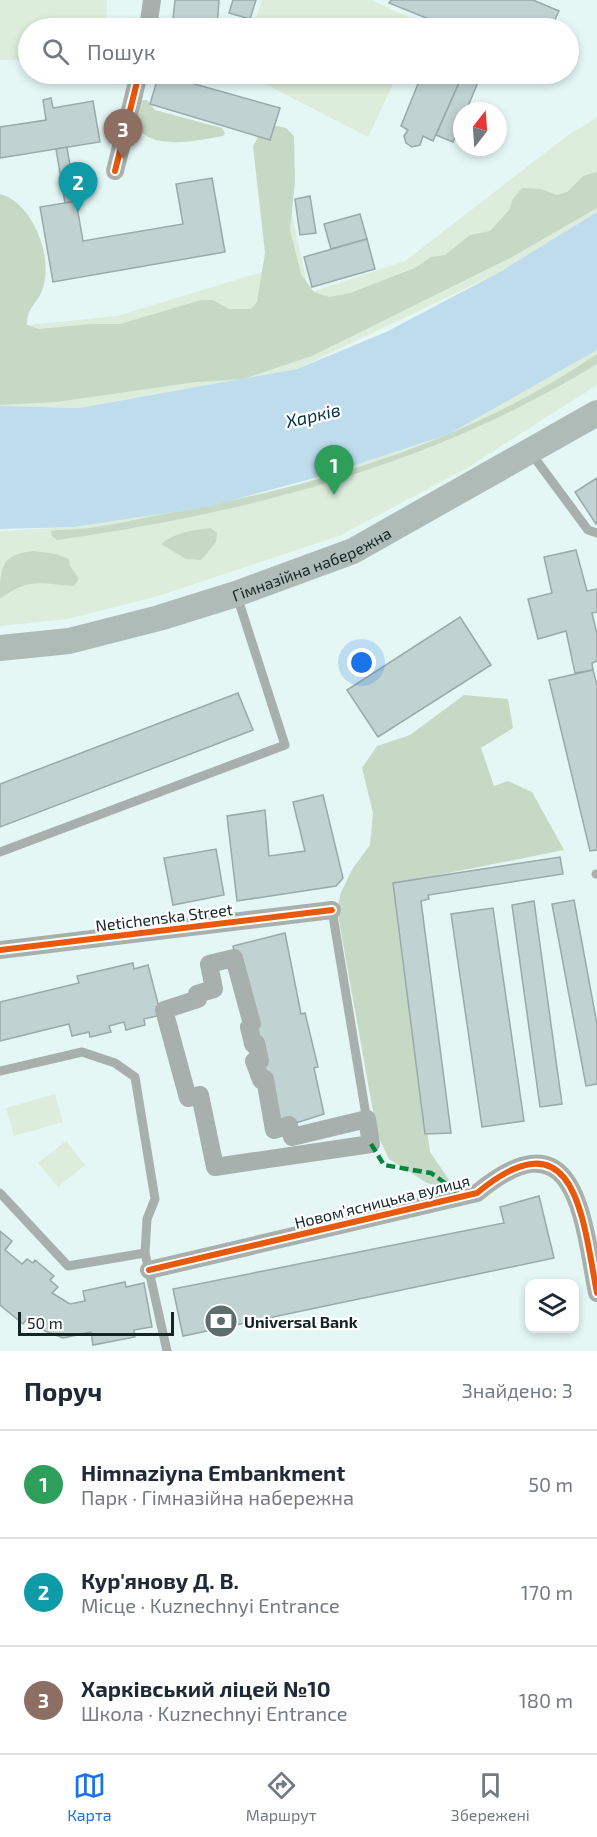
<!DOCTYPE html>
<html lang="uk">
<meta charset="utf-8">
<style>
:root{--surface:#fff;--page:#f2f2f3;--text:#1f2937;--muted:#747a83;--line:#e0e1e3;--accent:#1a73e8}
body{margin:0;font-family:"Exo 2",sans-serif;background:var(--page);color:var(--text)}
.controls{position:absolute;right:18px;bottom:18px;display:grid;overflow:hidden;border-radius:12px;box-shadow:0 3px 9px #0003}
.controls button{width:54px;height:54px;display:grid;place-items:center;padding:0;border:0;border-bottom:2px solid var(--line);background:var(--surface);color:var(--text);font:30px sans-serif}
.compass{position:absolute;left:453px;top:102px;width:54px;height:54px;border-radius:50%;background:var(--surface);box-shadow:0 3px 9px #0003;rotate:17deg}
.scale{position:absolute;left:18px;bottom:15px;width:156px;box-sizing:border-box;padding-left:6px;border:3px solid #142523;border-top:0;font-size:16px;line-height:21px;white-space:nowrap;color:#142523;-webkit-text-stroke:4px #fff;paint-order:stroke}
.you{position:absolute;left:362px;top:663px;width:21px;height:21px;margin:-15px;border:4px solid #fff;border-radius:50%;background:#1a73e8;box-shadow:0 0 0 9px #1a73e833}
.badge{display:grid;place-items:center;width:39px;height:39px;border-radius:50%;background:var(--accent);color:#fff;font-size:20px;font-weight:700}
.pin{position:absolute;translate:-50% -50px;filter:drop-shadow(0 2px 3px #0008)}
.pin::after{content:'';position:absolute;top:32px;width:21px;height:18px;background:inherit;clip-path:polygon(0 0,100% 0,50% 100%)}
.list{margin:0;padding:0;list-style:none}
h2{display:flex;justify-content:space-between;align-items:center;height:78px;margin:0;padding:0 24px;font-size:26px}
h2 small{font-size:20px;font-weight:400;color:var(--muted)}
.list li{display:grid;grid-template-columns:39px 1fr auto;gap:18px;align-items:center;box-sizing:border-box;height:108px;padding:0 24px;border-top:2px solid var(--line)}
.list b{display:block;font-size:22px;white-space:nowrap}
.list p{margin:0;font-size:20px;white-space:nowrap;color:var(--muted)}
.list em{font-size:20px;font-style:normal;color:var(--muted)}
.icon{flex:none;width:33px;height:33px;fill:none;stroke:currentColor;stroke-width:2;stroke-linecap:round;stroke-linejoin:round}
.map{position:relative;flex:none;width:597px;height:1351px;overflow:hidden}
.search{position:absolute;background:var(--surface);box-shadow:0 3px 9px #0003;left:18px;right:18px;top:18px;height:66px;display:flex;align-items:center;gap:15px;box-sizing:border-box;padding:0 21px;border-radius:33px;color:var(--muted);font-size:22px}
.sheet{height:402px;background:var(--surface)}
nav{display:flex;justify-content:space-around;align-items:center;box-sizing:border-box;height:84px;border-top:2px solid var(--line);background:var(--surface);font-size:16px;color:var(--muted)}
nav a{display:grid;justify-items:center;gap:3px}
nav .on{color:var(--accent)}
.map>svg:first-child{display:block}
.green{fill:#dceddc}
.forest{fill:#c6d9c5}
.water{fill:#bfdced}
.building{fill:#c0d2d2;stroke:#9aa9aa;stroke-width:1.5}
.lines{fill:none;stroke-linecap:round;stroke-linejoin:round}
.lane{stroke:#a8b0ad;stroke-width:9}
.street{stroke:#a8b0ad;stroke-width:18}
.secondary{stroke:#aebbb7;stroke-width:26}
.quiet{stroke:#00873e;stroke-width:4.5;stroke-dasharray:9 4.5;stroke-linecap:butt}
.cycleway-casing{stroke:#fff;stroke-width:10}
.cycleway{stroke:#e8590c;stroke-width:6}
.labels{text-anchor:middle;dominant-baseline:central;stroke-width:4.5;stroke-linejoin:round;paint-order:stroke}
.street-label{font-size:16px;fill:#142523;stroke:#fff}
.poi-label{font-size:16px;font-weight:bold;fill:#142523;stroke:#fff;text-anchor:start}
.water-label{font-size:18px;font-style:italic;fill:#032f48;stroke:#fff}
</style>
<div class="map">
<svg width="597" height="1351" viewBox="0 0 597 1351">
<rect width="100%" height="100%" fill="#e4f7f4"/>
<g class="green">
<path d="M0,0H107L106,28H28V60H0Z"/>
<path d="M262,0H371L421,23L419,28H252Z"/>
<path d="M246,74H398L368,137Z"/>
<path d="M597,118V212L498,273L297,369L79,408L0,406V328L117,316L262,272L290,204L309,293L405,261L571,133Z"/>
<path d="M597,350V385L467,468L339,536L158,596L67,619L0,626V531L74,527L116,521L203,507L299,484L449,434Z"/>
<path d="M55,1094L63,1122L14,1136L6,1108Z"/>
<path d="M66,1141L85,1165L58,1187L38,1163Z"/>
</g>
<g class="forest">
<path d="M142,100H147L155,110L222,128L225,133L223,136C200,140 145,153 136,122C134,115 138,105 142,100Z"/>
<path d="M277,126L286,128L294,136L295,181L290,230L301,274L314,292L329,297L350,293L415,268L431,257L445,255L470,235L490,231L509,210L513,199L522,188L541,189L557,195L567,192L583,176L597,172V208L512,257L312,356L243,379L196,382L56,402L0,405V194C33,203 53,256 43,288C38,304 27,306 27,325L39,329L91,324H120L201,300H213L229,309H251L257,302L265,253L253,146L264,127Z"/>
<path d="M597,354V364C432,465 248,513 57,540L52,536L51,531L57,530C95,530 136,519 174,512C322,485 471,440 597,354Z"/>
<path d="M211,528L217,533L216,542L201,560L186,559L161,544C176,532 192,530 211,528Z"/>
<path d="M34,551L56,554L69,559L70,566L79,578L74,586C39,584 29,577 0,599C0,569 0,554 34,551Z"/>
<path d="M464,695L508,699L513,728L481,748L494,786L508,781L532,792L564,850L393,884L430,1152L458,1193L427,1183L389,1159L377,1134L337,910L341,892L353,868L370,845L373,813L362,768L377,746L410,735Z"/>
</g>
<path class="water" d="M597,212V350L449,434L322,476L207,507L74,527L0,529V406L79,408L297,369L386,332L498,273Z"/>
<g class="building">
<path d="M175,0H219L217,28H172Z"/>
<path d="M233,0H256L250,19L229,13Z"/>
<path d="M391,0H533L559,11L551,28H440L441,24L389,3Z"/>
<path d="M159,74L280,108L270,140L150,104Z"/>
<path d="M422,74H463L433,141L423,136L420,145L412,147L406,143L404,136L408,130L401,126Z"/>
<path d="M463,74L481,75L466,111H462V121L453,142L436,135Z"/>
<path d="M51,98L53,108L93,101L100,142L0,158V127L46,120L43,100Z"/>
<path d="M67,147L76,201L65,203L56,149Z"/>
<path d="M212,178L225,252L53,282L40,207L76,201L83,241L183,224L176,184Z"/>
<path d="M310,196L316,233L300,235L295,199Z"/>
<path d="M360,214L367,239L331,249L324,224Z"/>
<path d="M367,239L375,269L312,287L304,257Z"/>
<path d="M597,478V523L596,524L575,492Z"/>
<path d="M576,550L587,591L597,589V612L592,613L597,634V661L592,663L593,670L575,673L566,631L538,639L528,599L552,593L544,557Z"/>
<path d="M460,617L491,665L378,737L347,690Z"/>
<path d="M593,670L597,685V850L590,851L549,680Z"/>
<path d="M238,693L253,730L0,827V784Z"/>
<path d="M323,795L343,878L336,886L237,901L227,816L265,810L269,856L305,851L293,802Z"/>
<path d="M216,849L224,895L173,905L164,858Z"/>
<path d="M560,857L563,874L428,895L429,899L421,901L451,1133L425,1134L393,883Z"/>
<path d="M574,900L597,1024V1084L586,1086L552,904Z"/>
<path d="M534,901L562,1104L540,1107L512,905Z"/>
<path d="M493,908L524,1121L482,1127L451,914Z"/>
<path d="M285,933L301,1014L305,1013L318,1067L314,1068L324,1114L274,1130L233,946Z"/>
<path d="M133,963L134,969L148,965L161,1015L144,1019L145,1025L126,1030L124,1022L109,1026L111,1032L90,1037L89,1032L72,1036L69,1024L0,1041V1002L79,983L77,976Z"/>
<path d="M539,1196L554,1258L183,1336L173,1289L504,1223L500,1207Z"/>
<path d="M0,1231L12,1241L5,1250L22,1264L27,1259L33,1263L35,1260L54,1276L50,1280L58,1287L52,1293L70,1304L85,1301L83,1291L125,1282L126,1287L144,1283L152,1327L134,1330L135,1337L93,1345L91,1332L63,1338L45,1331L28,1317L23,1324L0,1305Z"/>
</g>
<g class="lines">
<g class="lane">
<path d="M531,453L588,530L597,533"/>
<path d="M0,852L285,745L237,596"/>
<path d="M596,874H597"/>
<path d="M332,910L367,1121"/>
<path d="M0,1071L82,1052L115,1063L135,1077L155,1199L147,1219L145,1253"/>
<path d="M0,1193L68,1266L145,1253L167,1351"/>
</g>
<g class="street">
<path d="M148,28L152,0"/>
<path d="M115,171L139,74"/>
<path d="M0,950L332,910"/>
<path d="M234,958L252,1024L249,1027L253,1044L256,1043L260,1061H254L261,1080L265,1079L274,1130L289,1125L292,1137L367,1119L371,1144L215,1167L200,1095L188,1098L164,1010L198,999L197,994L214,989L209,964Z"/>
<path d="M149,1270L477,1193C577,1110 583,1222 597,1293"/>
</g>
<path class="secondary" id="s1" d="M0,648L69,641L159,618L236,594L353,551L597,413"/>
<path class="quiet" d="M371,1144L384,1165L431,1173L463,1196"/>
<defs>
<g id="cycleway">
<path d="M115,171L139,74"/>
<path d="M0,950L332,910"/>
<path d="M149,1270L477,1193C577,1110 583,1222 597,1293"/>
</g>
</defs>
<use href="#cycleway" class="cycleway-casing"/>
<use href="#cycleway" class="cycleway"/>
</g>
<defs>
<symbol id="bank-disc" viewBox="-11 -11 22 22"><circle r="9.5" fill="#5d6e6c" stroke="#fff"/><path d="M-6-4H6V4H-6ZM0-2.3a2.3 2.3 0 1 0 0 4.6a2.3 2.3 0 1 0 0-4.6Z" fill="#fff"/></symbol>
</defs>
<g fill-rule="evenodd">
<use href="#bank-disc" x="202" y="1302" width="38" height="38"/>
</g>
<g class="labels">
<g class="street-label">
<text stroke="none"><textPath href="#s1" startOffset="324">Гімназійна набережна</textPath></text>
<text transform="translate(164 917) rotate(-7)">Netichenska Street</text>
<text transform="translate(382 1201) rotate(-14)">Новом’ясницька вулиця</text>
</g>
<g class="poi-label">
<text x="244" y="1321">Universal Bank</text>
</g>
<g class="water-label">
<text transform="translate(313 415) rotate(-13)">Харків</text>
</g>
</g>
</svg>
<div class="controls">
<button><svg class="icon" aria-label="layers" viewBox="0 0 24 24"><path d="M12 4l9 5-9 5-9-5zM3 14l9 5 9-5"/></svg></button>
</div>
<svg class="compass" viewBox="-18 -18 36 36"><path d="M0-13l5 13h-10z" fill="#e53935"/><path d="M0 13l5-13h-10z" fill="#747a83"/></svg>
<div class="scale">50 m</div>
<div class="you"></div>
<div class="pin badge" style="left:334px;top:495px;background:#2e9e5b">1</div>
<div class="pin badge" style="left:78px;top:212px;background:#0f9aa8">2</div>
<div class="pin badge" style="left:123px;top:159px;background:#8d6e63">3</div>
<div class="search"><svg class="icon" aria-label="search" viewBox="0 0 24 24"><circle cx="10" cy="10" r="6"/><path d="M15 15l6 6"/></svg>Пошук</div>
</div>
<section class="sheet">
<h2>Поруч<small>Знайдено: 3</small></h2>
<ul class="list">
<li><span class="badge" style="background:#2e9e5b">1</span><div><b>Himnaziyna Embankment</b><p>Парк · Гімназійна набережна</p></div><em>50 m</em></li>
<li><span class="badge" style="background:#0f9aa8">2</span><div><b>Кур'янову Д. В.</b><p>Місце · Kuznechnyi Entrance</p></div><em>170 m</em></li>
<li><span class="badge" style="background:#8d6e63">3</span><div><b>Харківський ліцей №10</b><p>Школа · Kuznechnyi Entrance</p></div><em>180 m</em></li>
</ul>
</section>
<nav>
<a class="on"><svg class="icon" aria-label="map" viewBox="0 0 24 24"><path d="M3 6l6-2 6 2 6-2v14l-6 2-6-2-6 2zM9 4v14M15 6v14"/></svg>Карта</a>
<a><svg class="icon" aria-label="directions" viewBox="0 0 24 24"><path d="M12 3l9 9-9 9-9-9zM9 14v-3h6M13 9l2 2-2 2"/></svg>Маршрут</a>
<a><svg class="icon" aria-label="saved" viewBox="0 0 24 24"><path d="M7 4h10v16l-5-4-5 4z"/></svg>Збережені</a>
</nav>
